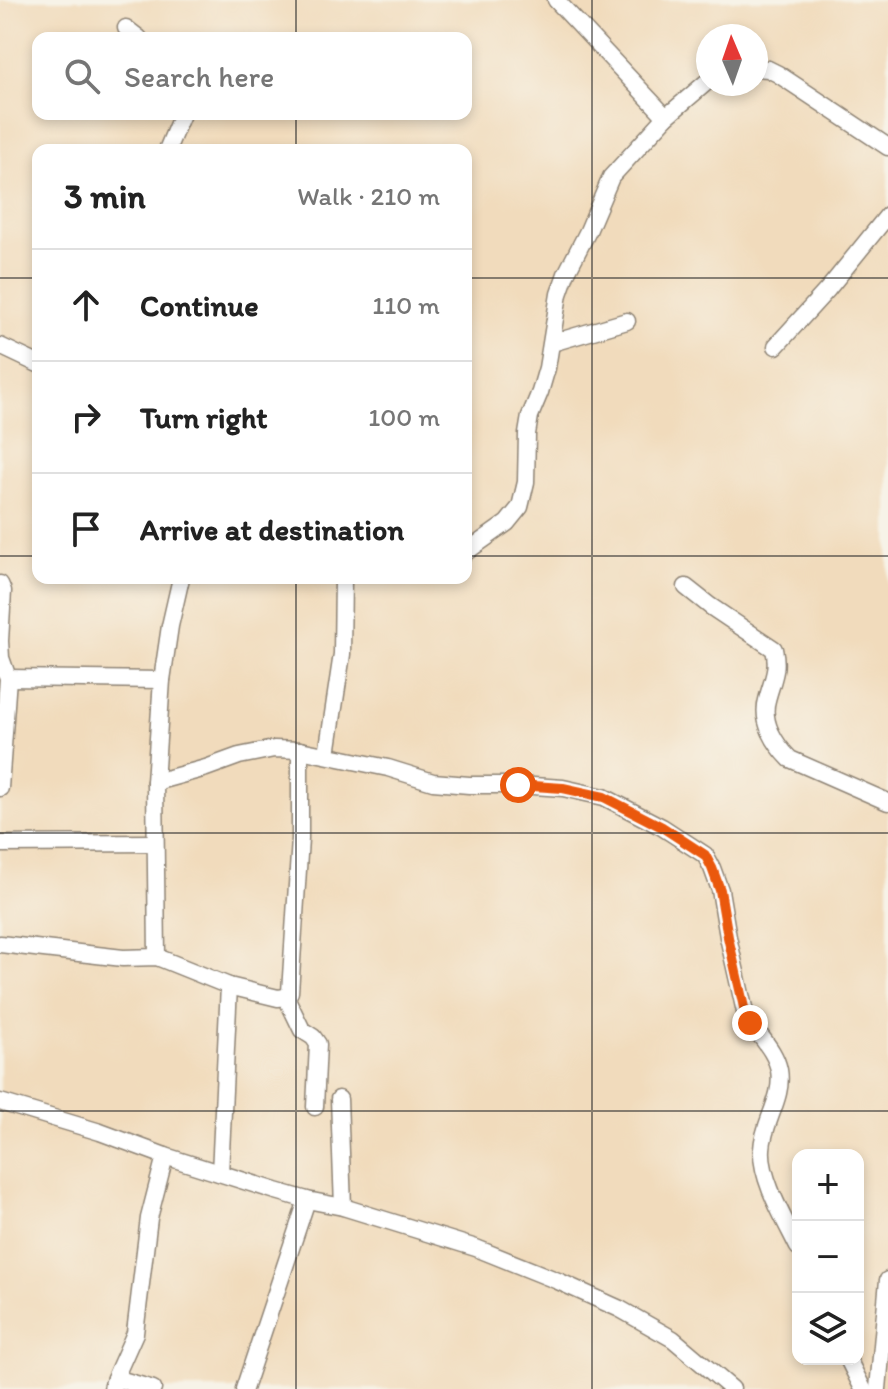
<!DOCTYPE html>
<meta charset="utf-8">
<style>
:root{--surface:#fff;--page:#f2f2f2;--text:#222;--muted:#767676;--line:#e0e0e0}
body{margin:0;font-family:Itim,sans-serif;background:var(--page);color:var(--text)}
.controls{position:absolute;right:24px;bottom:24px;display:grid;overflow:hidden;border-radius:16px;box-shadow:0 4px 12px #0003}
.controls button{width:72px;height:72px;display:grid;place-items:center;padding:0;border:0;border-bottom:2px solid var(--line);background:var(--surface);color:var(--text);font:40px sans-serif}
.compass{position:absolute;left:696px;top:24px;width:72px;height:72px;border-radius:50%;background:var(--surface);box-shadow:0 4px 12px #0003;rotate:358deg}
.stop{position:absolute;width:24px;height:24px;margin:-18px;border:6px solid #ea580c;border-radius:50%;background:#fff}
.stop.end{background:#ea580c;border-color:#fff;box-shadow:0 2px 8px #0008}
.list{margin:0;padding:0;list-style:none}
h2{display:flex;justify-content:space-between;align-items:center;height:104px;margin:0;padding:0 32px;font-size:34px}
h2 small{font-size:26px;font-weight:400;color:var(--muted)}
.list li{display:grid;grid-template-columns:52px 1fr auto;gap:24px;align-items:center;box-sizing:border-box;height:112px;padding:0 32px;border-top:2px solid var(--line)}
.list b{display:block;font-size:30px;white-space:nowrap}
.list em{font-size:26px;font-style:normal;color:var(--muted)}
.icon{flex:none;width:44px;height:44px;fill:none;stroke:currentColor;stroke-width:2;stroke-linecap:round;stroke-linejoin:round}
.map{position:relative;flex:none;width:888px;height:1389px;overflow:hidden}
.search{position:absolute;background:var(--surface);box-shadow:0 4px 12px #0003;left:32px;top:32px;width:440px;height:88px;display:flex;align-items:center;gap:20px;box-sizing:border-box;padding:0 28px;border-radius:16px;color:var(--muted);font-size:30px}
.panel{position:absolute;background:var(--surface);box-shadow:0 4px 12px #0003;left:32px;top:144px;width:440px;height:440px;border-radius:16px}
.map>svg:first-child{display:block}
.lines{fill:none;stroke-linecap:round;stroke-linejoin:round}
.minor-casing{stroke:#8e8374;stroke-width:19}
.minor{stroke:#fff;stroke-width:16}
.route{stroke:#ea580c;stroke-width:10}
.grid{fill:none;stroke:#2b2b2b;stroke-width:2;stroke-opacity:0.55}
</style>
<div class="map">
<svg width="888" height="1389" viewBox="0 0 888 1389">
<rect width="100%" height="100%" fill="#f7f3e8"/>
<filter id="ink" filterUnits="userSpaceOnUse"><feTurbulence type="fractalNoise" baseFrequency=".0125" numOctaves="2"/><feDisplacementMap in="SourceGraphic" scale="16" xChannelSelector="R" yChannelSelector="G"/><feConvolveMatrix kernelMatrix="1 2 1 2 8 2 1 2 1" color-interpolation-filters="sRGB"/></filter>
<filter id="wash" filterUnits="userSpaceOnUse"><feTurbulence type="fractalNoise" baseFrequency=".006" numOctaves="4" result="noise"/><feDisplacementMap in="SourceGraphic" scale="32" xChannelSelector="R" yChannelSelector="G"/><feGaussianBlur stdDeviation="1.8" result="paint"/><feColorMatrix in="noise" values="0 0 0 0 0 0 0 0 0 0 0 0 0 0 0 0 0 1.4 0 .05"/><feComposite in="paint" operator="in"/></filter>
<g filter="url(#wash)">
<rect width="100%" height="100%" fill="#f1dbbc"/>
</g>
<g filter="url(#ink)">
<g class="lines">
<defs>
<g id="minor">
<path d="M556,0L666,117"/>
<path d="M126,28L139,38"/>
<path d="M756,68L768,69L778,74L888,147"/>
<path d="M167,150L182,114"/>
<path d="M552,343L627,321"/>
<path d="M0,346L38,364"/>
<path d="M776,346L828,289L888,215"/>
<path d="M466,552L507,523L520,507L526,482L527,434L530,416L540,392L547,368L559,294L566,274L588,231L611,177L666,117L708,81"/>
<path d="M0,584L3,591L0,641L1,658L8,678L0,788"/>
<path d="M686,587L710,606L774,649C779,670 772,680 767,700C761,722 775,744 790,759L888,802"/>
<path d="M8,678L162,680"/>
<path d="M300,750V839L290,992L286,997L302,1030L313,1037L318,1044L315,1107"/>
<path d="M327,754L342,654L343,578"/>
<path d="M155,782L206,768L239,756L274,749L300,750L388,768L433,782L469,785H518L563,788L604,797L662,827L705,855L712,868L720,890L728,937L745,1012C754,1032 775,1048 779,1070C784,1098 763,1122 762,1149C760,1179 785,1220 798,1247"/>
<path d="M0,844L155,843"/>
<path d="M0,944L123,958L157,957L229,986L278,998L286,997"/>
<path d="M157,957L155,782L162,680L170,626L181,578"/>
<path d="M339,1099L343,1207"/>
<path d="M0,1102L100,1132L165,1156L276,1191L307,1200L343,1207L476,1248L558,1281L620,1309L673,1339L732,1389"/>
<path d="M220,1173L229,986"/>
<path d="M848,1359L863,1389"/>
<path d="M115,1378L153,1389"/>
<path d="M112,1389L115,1378L135,1333L149,1218L165,1156"/>
<path d="M244,1389L307,1200"/>
<path d="M878,1389L888,1280"/>
</g>
</defs>
<use href="#minor" class="minor-casing"/>
<use href="#minor" class="minor"/>
</g>
</g>
<g class="lines" filter="url(#ink)">
<path class="route" d="M518,785L563,788L604,797L662,827L705,855L712,868L720,890L728,937L745,1012L750,1023"/>
</g>
<path class="grid" d="M296,0V38M592,0V1389M296,114V150M0,278H38M466,278H888M0,556H38M466,556H888M296,578V1389M0,833H888M0,1111H888"/>
</svg>
<div class="controls">
<button>+</button>
<button>−</button>
<button><svg class="icon" aria-label="layers" viewBox="0 0 24 24"><path d="M12 4l9 5-9 5-9-5zM3 14l9 5 9-5"/></svg></button>
</div>
<svg class="compass" viewBox="-18 -18 36 36"><path d="M0-13l5 13h-10z" fill="#e53935"/><path d="M0 13l5-13h-10z" fill="#767676"/></svg>
<div class="stop" style="left:518px;top:785px"></div>
<div class="stop end" style="left:750px;top:1023px"></div>
<div class="search"><svg class="icon" aria-label="search" viewBox="0 0 24 24"><circle cx="10" cy="10" r="6"/><path d="M15 15l6 6"/></svg>Search here</div>
<section class="panel">
<h2>3 min<small>Walk · 210 m</small></h2>
<ul class="list">
<li><svg class="icon" aria-label="ahead" viewBox="0 0 24 24"><path d="M12 20V5M6 11l6-6 6 6"/></svg><div><b>Continue</b></div><em>110 m</em></li>
<li><svg class="icon" aria-label="right" viewBox="0 0 24 24"><path d="M7 20v-9h11M14 6l5 5-5 5"/></svg><div><b>Turn right</b></div><em>100 m</em></li>
<li><svg class="icon" aria-label="arrive" viewBox="0 0 24 24"><path d="M6 21V4h12l-3 4 3 4H6"/></svg><div><b>Arrive at destination</b></div></li>
</ul>
</section>
</div>
